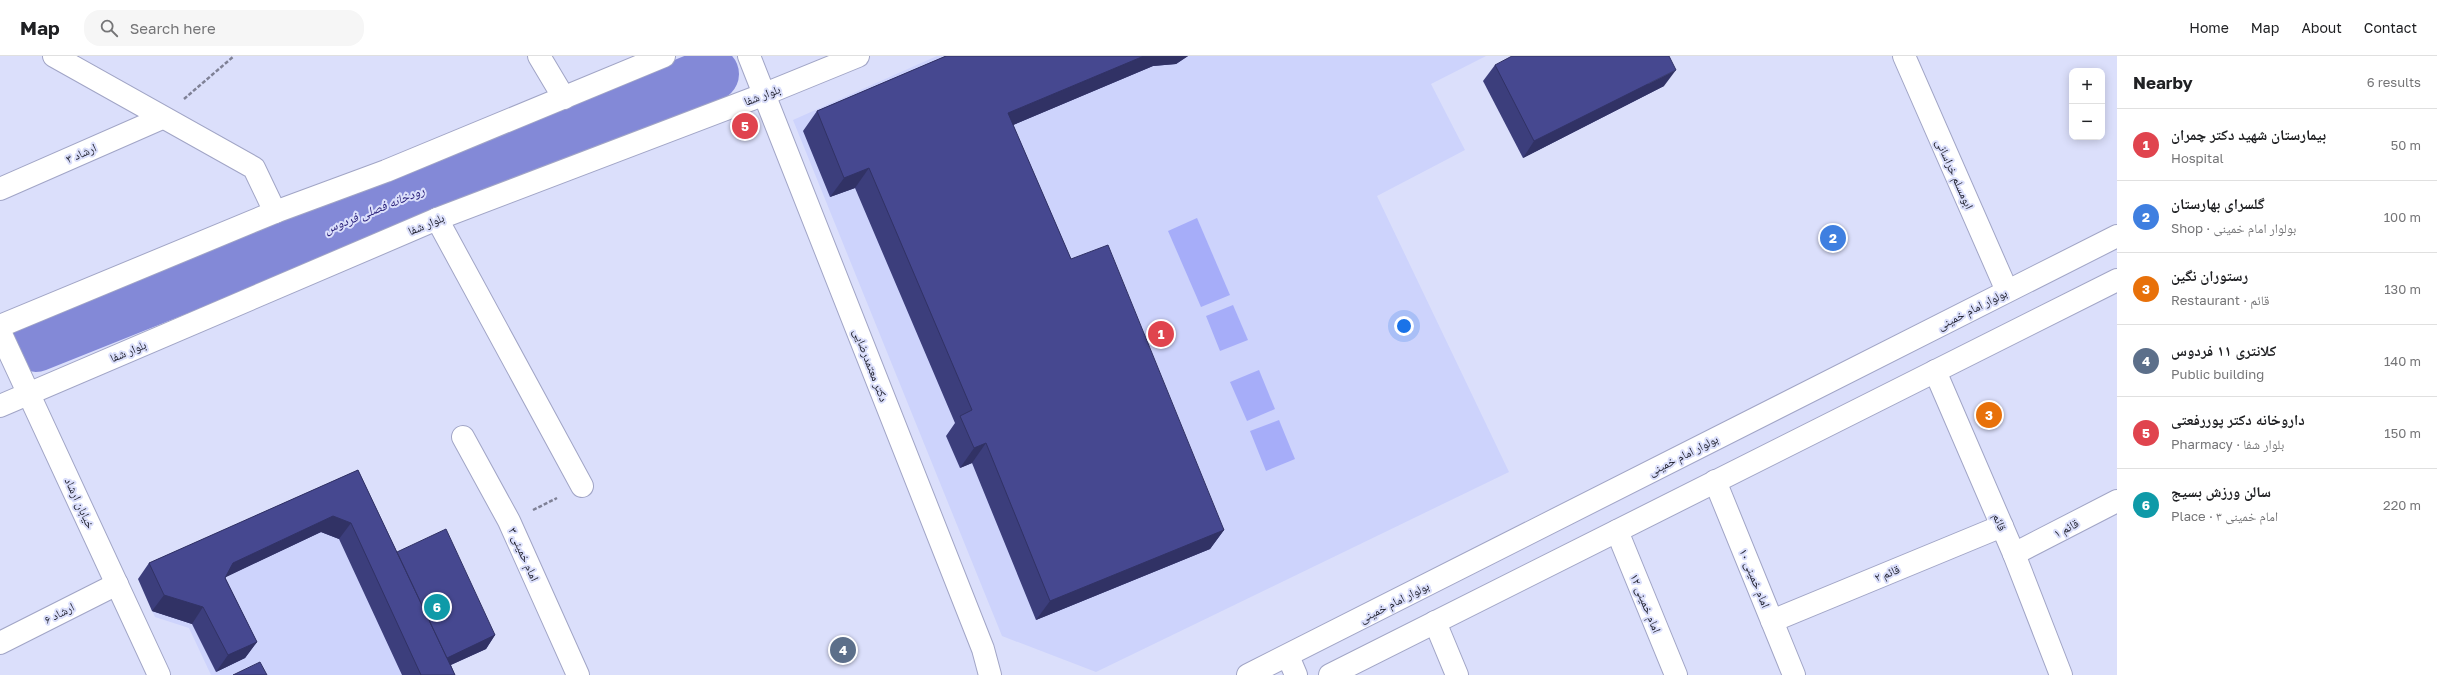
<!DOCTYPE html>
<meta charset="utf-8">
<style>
:root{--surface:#fff;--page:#f6f6f6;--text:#202124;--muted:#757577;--line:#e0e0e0;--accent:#b45309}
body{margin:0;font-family:"Golos Text","Noto Naskh Arabic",sans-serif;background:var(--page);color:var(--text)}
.controls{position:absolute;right:12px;top:12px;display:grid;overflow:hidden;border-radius:8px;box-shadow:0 2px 10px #0003}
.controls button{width:36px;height:36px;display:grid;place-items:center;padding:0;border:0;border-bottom:1px solid var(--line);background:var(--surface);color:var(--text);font:20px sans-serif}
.you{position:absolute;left:1404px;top:270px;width:14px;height:14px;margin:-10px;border:3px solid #fff;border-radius:50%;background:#1a73e8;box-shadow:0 0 0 6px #1a73e833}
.badge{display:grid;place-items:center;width:26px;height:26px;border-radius:50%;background:var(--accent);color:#fff;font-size:13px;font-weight:700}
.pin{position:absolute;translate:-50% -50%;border:2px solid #fff;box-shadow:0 1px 4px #0006}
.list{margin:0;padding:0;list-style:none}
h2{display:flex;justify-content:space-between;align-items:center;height:52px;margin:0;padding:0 16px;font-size:17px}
h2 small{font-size:13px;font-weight:400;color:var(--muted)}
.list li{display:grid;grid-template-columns:26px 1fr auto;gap:12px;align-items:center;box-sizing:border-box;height:72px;padding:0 16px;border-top:1px solid var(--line)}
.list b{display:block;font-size:15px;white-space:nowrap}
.list p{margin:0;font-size:13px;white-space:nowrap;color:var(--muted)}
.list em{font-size:13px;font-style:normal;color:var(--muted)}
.icon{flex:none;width:22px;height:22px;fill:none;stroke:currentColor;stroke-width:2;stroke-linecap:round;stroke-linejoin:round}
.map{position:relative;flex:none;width:2117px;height:619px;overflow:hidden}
header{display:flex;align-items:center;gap:24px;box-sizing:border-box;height:56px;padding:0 20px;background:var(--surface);border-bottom:1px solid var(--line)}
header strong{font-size:19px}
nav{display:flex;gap:22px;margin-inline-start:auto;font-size:14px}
.search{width:280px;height:36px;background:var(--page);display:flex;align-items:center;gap:10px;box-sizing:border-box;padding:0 14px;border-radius:16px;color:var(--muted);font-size:15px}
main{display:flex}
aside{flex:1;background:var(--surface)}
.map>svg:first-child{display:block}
.built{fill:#cdd3fc}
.green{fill:#a6adf9}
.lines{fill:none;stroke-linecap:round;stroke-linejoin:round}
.river{stroke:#8389d7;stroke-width:54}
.minor-casing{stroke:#a1a5c6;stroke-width:24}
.major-casing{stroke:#a1a5c6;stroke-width:24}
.path{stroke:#7f8196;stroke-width:2.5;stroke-dasharray:4 2;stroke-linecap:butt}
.minor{stroke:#fff;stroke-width:22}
.major{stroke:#fff;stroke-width:22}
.wall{fill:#3c3e7c}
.shaded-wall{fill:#313265}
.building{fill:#464890;stroke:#313265}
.labels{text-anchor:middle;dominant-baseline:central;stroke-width:4;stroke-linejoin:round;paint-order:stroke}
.street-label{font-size:12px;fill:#1f202d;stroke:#dbdffb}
.water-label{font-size:13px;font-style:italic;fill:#2a217b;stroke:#dbdffb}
</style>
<header>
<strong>Map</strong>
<div class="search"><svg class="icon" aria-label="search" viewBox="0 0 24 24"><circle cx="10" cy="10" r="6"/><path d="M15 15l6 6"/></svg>Search here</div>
<nav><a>Home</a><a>Map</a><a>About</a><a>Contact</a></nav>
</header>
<main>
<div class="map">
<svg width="2117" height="619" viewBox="0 0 2117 619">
<rect width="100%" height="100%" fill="#dbdffb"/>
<g class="built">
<path d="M937,0H1486L1431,28L1465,94L1377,140L1509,416L1096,616L1002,580L793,64Z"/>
<path d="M347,430L436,619H211L189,572L155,561L138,523Z"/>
</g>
<g class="green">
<path d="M1197,162L1230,239L1201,251L1168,175Z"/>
<path d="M1233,249L1248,284L1220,295L1206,260Z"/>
<path d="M1259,314L1275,353L1247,365L1230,326Z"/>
<path d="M1279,364L1295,403L1266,415L1250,375Z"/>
</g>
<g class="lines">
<path class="river" d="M36,289L712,18"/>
<defs>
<g id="minor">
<path d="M54,0L254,112L275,156"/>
<path d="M539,0L564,42"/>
<path d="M1904,0L2007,235"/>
<path d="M0,133L162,62"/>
<path d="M437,163L582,430"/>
<path d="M0,270L275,156L386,115L664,0"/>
<path d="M0,276L159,619"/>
<path d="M1935,315L2014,498L2061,619"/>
<path d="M0,350L437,163L765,38L858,0"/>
<path d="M463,381L509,465L578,619"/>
<path d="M1715,425L1794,619"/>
<path d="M1617,475L1676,619"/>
<path d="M2014,498L2117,445"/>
<path d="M1772,565L2002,470"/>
<path d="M1435,566L1457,619"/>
<path d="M0,587L117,528"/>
</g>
<g id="major">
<path d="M749,0L983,593L990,619"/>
<path d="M1288,600L1296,619"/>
<path d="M1248,619L2117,180"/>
<path d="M1330,619L2117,224"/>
</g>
</defs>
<use href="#minor" class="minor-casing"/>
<use href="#major" class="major-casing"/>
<g class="path">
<path d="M184,43L234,0"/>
<path d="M397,139L401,149"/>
<path d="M533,454L557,442"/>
</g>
<use href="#minor" class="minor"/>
<use href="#major" class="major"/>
</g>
<g class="wall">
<path d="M946,0H1188L1176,8L1153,10L1013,69L1071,203L1224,474L1210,493L1036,564L972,407L960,412L946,380L955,367L855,132L830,141L803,75L817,55Z"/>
<path d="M1495,9L1664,30L1523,102L1483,25Z"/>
<path d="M358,414L397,496L495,579L486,593L451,609L455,619H402L339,483L321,476L225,521L257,586L245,602L216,616L192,568L152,555L138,523L149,507Z"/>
</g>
<g class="shaded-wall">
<path d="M1144,0H1188L1176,8L1153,10L994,77L1008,57Z"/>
<path d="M1676,14L1664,30L1523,102L1534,85Z"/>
<path d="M869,112L855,132L830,141L844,122Z"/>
<path d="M986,387L972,407L960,412L974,392Z"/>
<path d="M333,460L351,467L339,483L321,476L222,523L233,507Z"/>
<path d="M1224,474L1210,493L1036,564L1050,545Z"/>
<path d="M164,539L203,551L192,568L152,555Z"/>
<path d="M495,579L486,593L437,615L446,602Z"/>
<path d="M257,586L245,602L216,616L228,599Z"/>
</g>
<g class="building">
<path d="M946,0H1144L1008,57L1071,203L1108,189L1224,474L1050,545L986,387L974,392L960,360L972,354L869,112L844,122L817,55Z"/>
<path d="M1512,0H1669L1676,14L1534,85L1495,9Z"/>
<path d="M358,414L455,619H421L351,467L333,460L233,507L225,522L257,586L228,599L203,551L164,539L149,507Z"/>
<path d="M446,473L495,579L447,602L397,496Z"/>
<path d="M260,606L267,619H233Z"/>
</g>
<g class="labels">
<g class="street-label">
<text transform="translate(762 39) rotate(-21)">بلوار شفا</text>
<text transform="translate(81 97) rotate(-24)">ارشاد ۳</text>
<text transform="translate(1955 118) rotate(66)">ابومسلم خراسانی</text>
<text transform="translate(426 168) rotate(-23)">بلوار شفا</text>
<text transform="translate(1972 253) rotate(-27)">بولوار امام خمینی</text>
<text transform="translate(128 295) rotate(-23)">بلوار شفا</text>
<text transform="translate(871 309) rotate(69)">دکتر معتمد‌رضایی</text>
<text transform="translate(1683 399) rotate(-27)">بولوار امام خمینی</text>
<text transform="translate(80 447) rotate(65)">خیابان ارشاد</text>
<text transform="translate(2000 466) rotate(67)">قائم</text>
<text transform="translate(2066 472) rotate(-28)">قائم ۱</text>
<text transform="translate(524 498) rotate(66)">امام خمینی ۳</text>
<text transform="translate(1887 517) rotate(-22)">قائم ۲</text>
<text transform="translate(1755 522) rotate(68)">امام خمینی ۱۰</text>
<text transform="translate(1394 546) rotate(-27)">بولوار امام خمینی</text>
<text transform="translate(1646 547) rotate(68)">امام خمینی ۱۲</text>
<text transform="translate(59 557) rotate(-27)">ارشاد ۶</text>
</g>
<g class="water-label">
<text transform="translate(374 153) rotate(-22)">رودخانه فصلی فردوس</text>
</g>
</g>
</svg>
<div class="controls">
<button>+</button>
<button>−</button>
</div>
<div class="you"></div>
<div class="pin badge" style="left:1161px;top:278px;background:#e0444e">1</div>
<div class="pin badge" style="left:1833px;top:182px;background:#3f7fe0">2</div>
<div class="pin badge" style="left:1989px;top:359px;background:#e8710a">3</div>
<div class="pin badge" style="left:843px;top:594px;background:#5c6f8a">4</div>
<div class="pin badge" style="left:745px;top:70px;background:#e0444e">5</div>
<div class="pin badge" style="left:437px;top:551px;background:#0f9aa8">6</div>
</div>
<aside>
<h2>Nearby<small>6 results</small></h2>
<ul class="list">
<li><span class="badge" style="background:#e0444e">1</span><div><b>بیمارستان شهید دکتر چمران</b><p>Hospital</p></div><em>50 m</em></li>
<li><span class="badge" style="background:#3f7fe0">2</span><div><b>گلسرای بهارستان</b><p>Shop · بولوار امام خمینی</p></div><em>100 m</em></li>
<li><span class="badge" style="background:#e8710a">3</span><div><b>رستوران نگین</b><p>Restaurant · قائم</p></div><em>130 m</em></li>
<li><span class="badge" style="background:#5c6f8a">4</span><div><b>کلانتری ۱۱ فردوس</b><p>Public building</p></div><em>140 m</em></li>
<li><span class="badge" style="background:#e0444e">5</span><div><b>داروخانه دکتر پوررفعتی</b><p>Pharmacy · بلوار شفا</p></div><em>150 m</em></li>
<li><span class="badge" style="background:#0f9aa8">6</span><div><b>سالن ورزش بسیج</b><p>Place · امام خمینی ۳</p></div><em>220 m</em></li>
</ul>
</aside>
</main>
